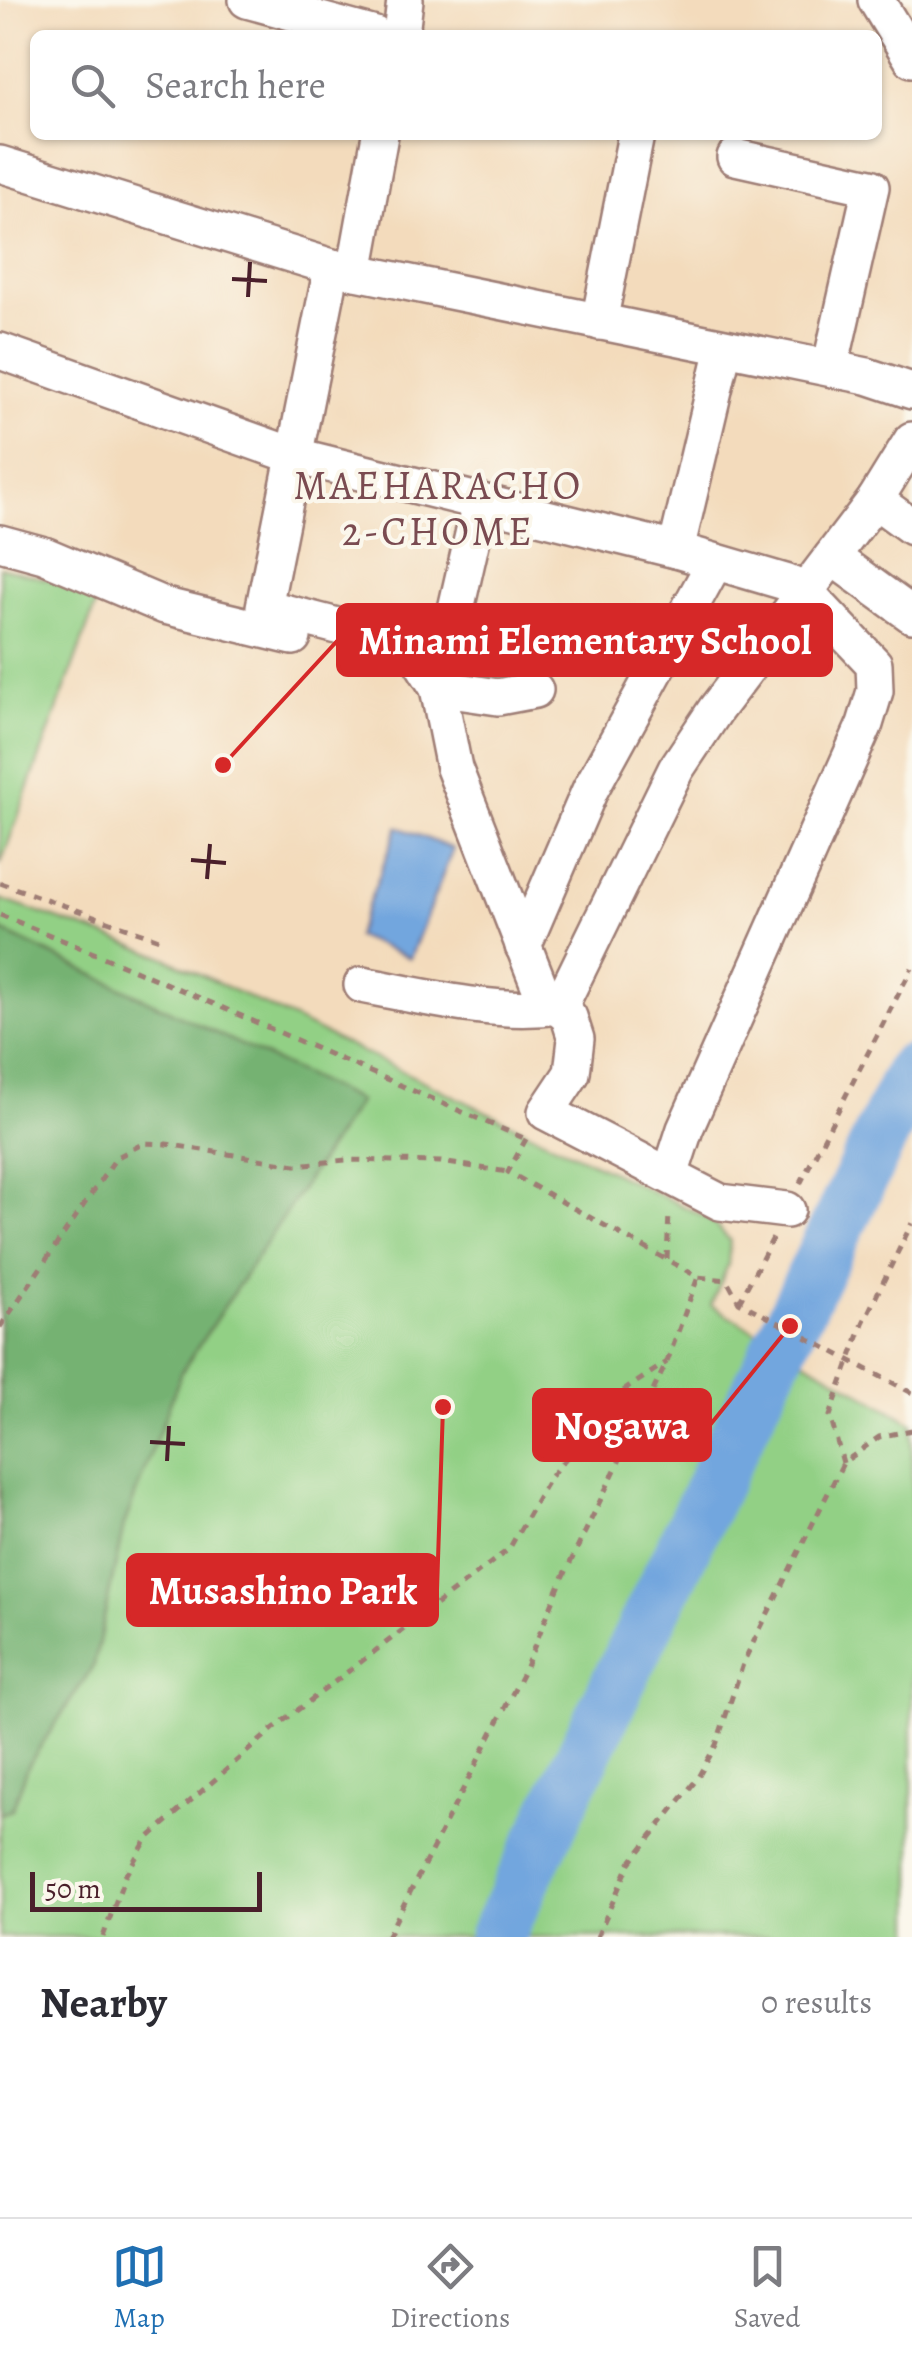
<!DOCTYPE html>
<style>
:root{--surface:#fff;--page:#f7f7f7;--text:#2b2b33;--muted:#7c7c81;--line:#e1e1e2;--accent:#1f6fb2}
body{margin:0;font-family:Alegreya,serif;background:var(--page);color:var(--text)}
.scale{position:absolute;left:30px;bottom:25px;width:232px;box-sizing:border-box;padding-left:10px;border:5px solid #4a1f2b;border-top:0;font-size:28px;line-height:35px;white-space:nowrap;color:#4a1f2b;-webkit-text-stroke:8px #fbf7ec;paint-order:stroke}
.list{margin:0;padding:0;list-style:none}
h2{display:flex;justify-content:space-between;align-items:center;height:130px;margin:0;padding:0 40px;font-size:42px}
h2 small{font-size:32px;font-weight:400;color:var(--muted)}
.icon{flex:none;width:55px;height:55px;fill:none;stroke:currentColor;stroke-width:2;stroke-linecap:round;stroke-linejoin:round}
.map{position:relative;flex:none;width:912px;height:1937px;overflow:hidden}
.search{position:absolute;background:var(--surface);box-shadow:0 2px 8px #0004;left:30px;right:30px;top:30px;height:110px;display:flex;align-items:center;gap:25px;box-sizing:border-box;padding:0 35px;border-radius:15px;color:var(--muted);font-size:38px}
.sheet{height:280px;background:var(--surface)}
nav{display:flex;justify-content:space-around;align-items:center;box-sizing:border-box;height:140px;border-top:2px solid var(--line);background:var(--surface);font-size:28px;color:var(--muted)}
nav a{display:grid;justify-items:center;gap:5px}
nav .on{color:var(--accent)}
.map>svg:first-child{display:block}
.green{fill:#92d085;stroke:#6e7858;stroke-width:2.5}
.forest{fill:#75b272;stroke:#60684e;stroke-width:2.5}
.water{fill:#72a6de;stroke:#5e6284;stroke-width:2.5}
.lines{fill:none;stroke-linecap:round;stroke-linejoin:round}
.river{stroke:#72a6de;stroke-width:55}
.minor-casing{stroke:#9e7d74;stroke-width:40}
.path{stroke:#9e7d74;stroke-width:5;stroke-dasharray:8 8;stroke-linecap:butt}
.minor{stroke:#fff;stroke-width:35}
.ticks{fill:none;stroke:#4a1f2b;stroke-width:4}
.labels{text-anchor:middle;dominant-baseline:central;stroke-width:8;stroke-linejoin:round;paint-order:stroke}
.neighbourhood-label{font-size:40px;letter-spacing:2.5px;fill:#7a4b51;stroke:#fbf7ec}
.leader{fill:none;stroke:#d62828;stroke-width:4}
.callout-dot{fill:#d62828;stroke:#fbf7ec;stroke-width:4}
.callout{fill:#d62828;stroke:#d62828;stroke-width:4}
.callout-label{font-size:40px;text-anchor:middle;font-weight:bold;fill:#fff}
</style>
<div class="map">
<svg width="912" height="1937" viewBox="0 0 912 1937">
<rect width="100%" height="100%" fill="#fbf7ec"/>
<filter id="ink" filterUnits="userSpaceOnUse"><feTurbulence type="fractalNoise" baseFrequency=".01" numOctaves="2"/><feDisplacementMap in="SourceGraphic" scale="20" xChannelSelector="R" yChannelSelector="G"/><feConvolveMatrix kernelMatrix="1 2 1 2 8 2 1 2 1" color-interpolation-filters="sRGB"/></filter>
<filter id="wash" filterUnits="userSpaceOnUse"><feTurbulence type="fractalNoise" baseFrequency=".0048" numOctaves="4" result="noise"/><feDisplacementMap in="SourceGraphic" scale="40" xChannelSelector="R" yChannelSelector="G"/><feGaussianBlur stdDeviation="2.25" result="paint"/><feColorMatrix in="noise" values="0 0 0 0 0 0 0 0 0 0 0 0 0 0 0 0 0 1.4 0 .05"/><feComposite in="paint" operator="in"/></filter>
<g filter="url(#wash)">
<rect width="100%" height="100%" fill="#f3dbbc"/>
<g class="green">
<path d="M0,567L100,593L1,863H0Z"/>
<path d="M0,899L162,956L708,1218L730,1240L728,1265L711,1305L912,1423V1937H0Z"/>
</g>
<path class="forest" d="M0,930L359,1101L182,1371L124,1525L94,1665L29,1764L12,1810L0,1814Z"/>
<path class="water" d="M398,827L453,849L410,958L356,936Z"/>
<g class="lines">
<path class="river" d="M496,1937L912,1071"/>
</g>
</g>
<g filter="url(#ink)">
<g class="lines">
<defs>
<g id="minor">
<path d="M247,0L375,35"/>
<path d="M876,0L912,59"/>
<path d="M401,35L405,0"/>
<path d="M735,157L871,187L830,368"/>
<path d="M0,164L332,267L867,376L912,391"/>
<path d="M332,267L264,607L411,645L438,688L454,768L542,993L569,1017L576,1039L572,1073L546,1112L720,1202L787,1210"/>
<path d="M355,272L380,135"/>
<path d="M599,322L636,135"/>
<path d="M0,351L292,455L676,550L785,582L804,590L874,664L875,691L865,724L685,1129L670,1175"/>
<path d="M875,500L912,527"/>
<path d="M0,543L44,555L165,606L293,637"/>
<path d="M676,550L724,348"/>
<path d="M832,557L912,615"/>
<path d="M438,688L480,504"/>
<path d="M438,688L498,697L535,690"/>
<path d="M523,946L590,790L715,562"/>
<path d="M362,985C427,997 494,1015 560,1006"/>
<path d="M560,1006L676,769L716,709L875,500L912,440"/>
</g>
</defs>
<use href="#minor" class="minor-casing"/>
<g class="path">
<path d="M0,883L162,940"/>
<path d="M0,915C177,985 350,1065 526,1139"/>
<path d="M526,1139L508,1172L698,1277L727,1280L739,1302L912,1393"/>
<path d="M800,1184L912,968"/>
<path d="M667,1259L669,1213"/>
<path d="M739,1302L773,1238"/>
<path d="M0,1327L116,1158L144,1143L166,1144L296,1165L346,1160L441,1162L508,1172"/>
<path d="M843,1463L830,1416L863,1323L912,1223"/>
<path d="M103,1937L125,1876L147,1839L274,1728L509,1549L550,1477L623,1391L667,1362"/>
<path d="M387,1937L525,1669L560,1584L667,1362L698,1277"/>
<path d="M597,1937L630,1863L697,1779L716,1745L744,1661L843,1463L879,1437L912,1430"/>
</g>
<use href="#minor" class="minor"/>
</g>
</g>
<path class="ticks" d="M232,279L267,281M248,297L250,262M191,860L226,863M207,879L210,844M150,1442L185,1444M167,1461L169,1426"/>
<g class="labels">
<g class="neighbourhood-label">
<text x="438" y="485">MAEHARACHO<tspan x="438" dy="46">2-CHOME</tspan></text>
</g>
</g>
<path class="leader" d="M223 765L338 640M790 1326L710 1425M443 1407L437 1590"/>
<g class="callout-dot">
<circle cx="223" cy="765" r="10"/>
<circle cx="790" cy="1326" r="10"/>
<circle cx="443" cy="1407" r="10"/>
</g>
<g class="callout">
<rect x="338" y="605" width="493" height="70" rx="10"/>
<rect x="534" y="1390" width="176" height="70" rx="10"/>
<rect x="128" y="1555" width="309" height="70" rx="10"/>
</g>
<g class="callout-label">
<text x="585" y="654">Minami Elementary School</text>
<text x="622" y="1439">Nogawa</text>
<text x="283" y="1604">Musashino Park</text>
</g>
</svg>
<div class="scale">50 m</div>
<div class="search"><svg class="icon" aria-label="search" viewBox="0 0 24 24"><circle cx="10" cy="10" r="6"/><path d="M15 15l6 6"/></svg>Search here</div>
</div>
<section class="sheet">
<h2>Nearby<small>0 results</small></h2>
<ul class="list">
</ul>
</section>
<nav>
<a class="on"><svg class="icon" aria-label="map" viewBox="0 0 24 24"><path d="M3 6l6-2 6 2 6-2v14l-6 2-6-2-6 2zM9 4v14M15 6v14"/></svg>Map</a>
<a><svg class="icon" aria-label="directions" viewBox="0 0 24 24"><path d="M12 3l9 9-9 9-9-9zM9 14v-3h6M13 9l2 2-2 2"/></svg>Directions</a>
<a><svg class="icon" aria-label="saved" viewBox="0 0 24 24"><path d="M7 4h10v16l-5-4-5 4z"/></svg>Saved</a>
</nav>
